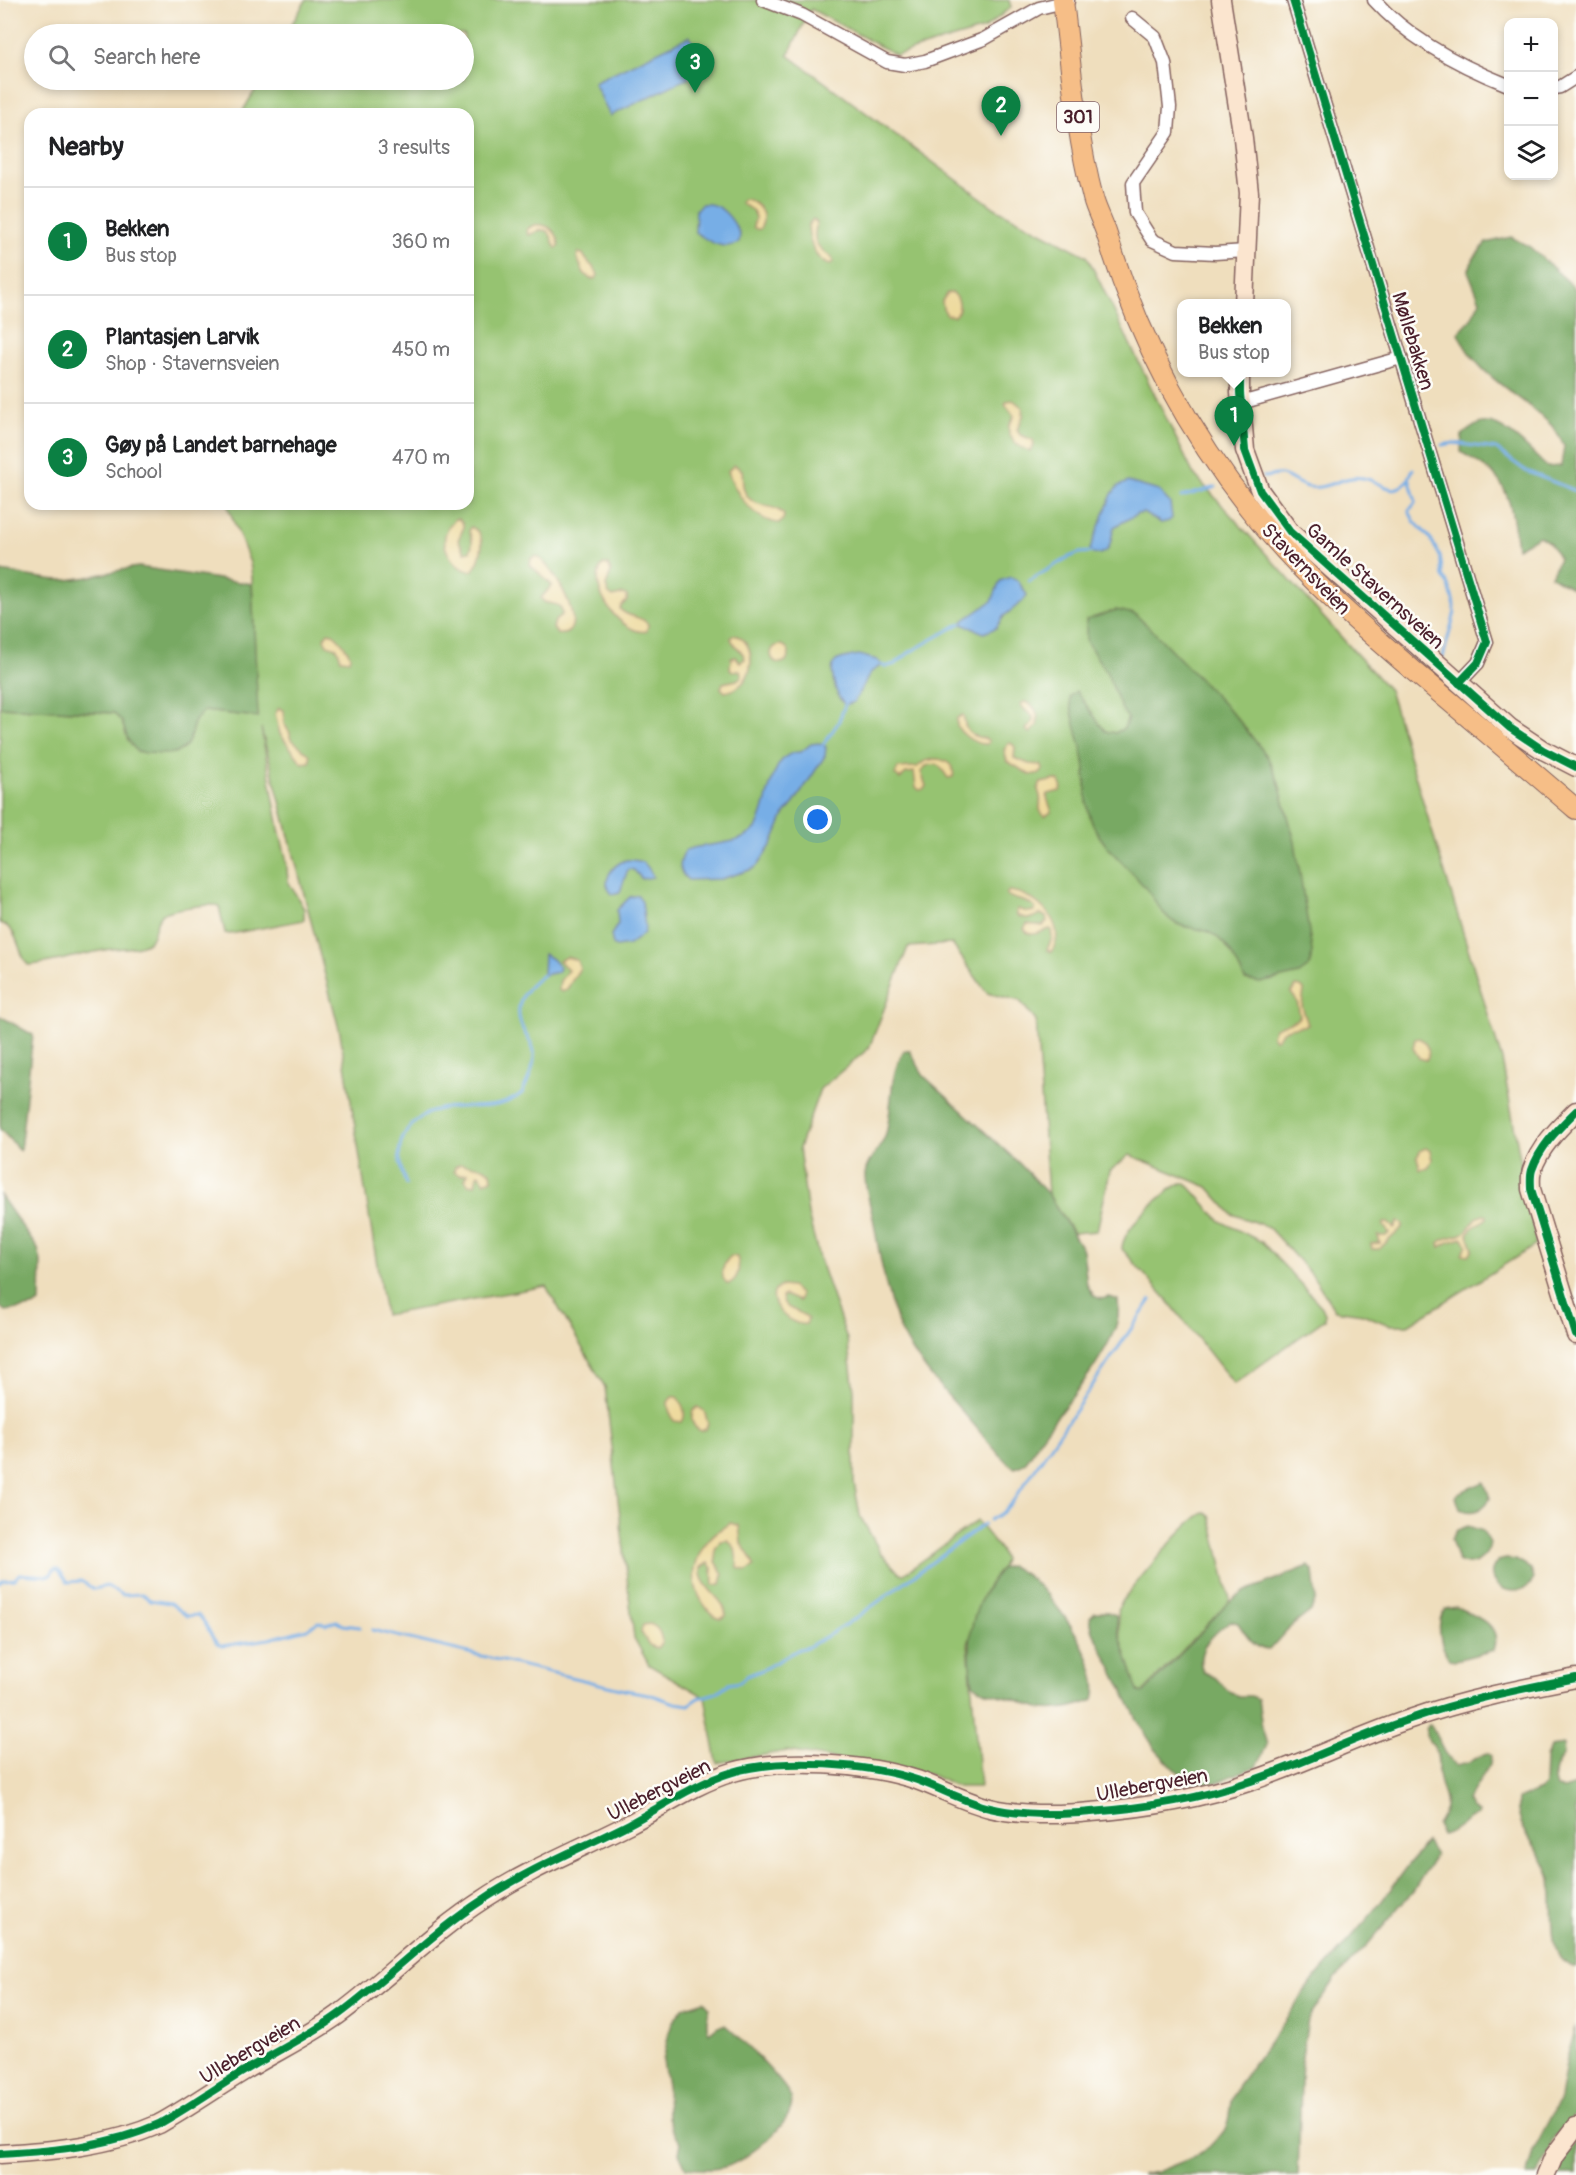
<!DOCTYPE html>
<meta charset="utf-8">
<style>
:root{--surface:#fff;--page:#f6f6f6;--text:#202124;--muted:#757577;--line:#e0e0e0;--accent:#0b8043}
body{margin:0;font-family:Pangolin,sans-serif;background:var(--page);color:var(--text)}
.controls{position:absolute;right:18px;top:18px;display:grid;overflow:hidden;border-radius:12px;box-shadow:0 3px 9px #0003}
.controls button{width:54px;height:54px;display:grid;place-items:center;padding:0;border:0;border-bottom:2px solid var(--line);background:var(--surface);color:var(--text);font:30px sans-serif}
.you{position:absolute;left:818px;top:820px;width:21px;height:21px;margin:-15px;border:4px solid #fff;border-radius:50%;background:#1a73e8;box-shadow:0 0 0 9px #1a73e833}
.badge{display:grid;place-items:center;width:39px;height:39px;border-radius:50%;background:var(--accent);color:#fff;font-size:20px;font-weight:700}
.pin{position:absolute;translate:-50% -50px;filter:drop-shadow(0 2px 3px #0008)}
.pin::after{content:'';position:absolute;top:32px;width:21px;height:18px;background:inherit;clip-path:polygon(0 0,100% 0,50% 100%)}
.popup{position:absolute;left:1177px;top:299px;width:114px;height:78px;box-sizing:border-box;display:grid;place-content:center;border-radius:12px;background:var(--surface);filter:drop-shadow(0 2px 4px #0005);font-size:20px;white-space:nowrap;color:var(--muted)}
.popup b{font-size:22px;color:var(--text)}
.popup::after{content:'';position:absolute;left:50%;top:100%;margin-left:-12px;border:12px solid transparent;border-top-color:var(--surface)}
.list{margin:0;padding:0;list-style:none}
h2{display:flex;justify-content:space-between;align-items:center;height:78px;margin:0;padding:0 24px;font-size:26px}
h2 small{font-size:20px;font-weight:400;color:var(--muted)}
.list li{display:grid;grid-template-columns:39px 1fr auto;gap:18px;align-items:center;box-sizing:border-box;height:108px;padding:0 24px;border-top:2px solid var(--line)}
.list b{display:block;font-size:22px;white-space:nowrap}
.list p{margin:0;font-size:20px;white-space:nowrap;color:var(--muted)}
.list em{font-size:20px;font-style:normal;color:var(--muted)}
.icon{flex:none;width:33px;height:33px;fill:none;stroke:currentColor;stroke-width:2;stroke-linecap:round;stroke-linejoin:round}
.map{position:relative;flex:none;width:1576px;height:2175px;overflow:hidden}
.search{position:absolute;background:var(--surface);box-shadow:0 3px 9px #0003;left:24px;top:24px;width:450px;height:66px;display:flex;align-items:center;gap:15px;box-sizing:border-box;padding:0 21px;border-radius:33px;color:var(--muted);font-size:22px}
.panel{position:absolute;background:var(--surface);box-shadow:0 3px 9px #0003;left:24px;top:108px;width:450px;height:402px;border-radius:18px}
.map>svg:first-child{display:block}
.green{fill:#96c371;stroke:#70714e;stroke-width:1.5}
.forest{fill:#78a963;stroke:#616447;stroke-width:1.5}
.sand{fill:#eeda9e;stroke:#9c7c64;stroke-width:1.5}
.water{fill:#77aee6;stroke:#606688;stroke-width:1.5}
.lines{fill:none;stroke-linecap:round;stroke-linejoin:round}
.stream{stroke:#77aee6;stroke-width:3}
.street-casing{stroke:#84625e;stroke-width:15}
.secondary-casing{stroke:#84625e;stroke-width:21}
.primary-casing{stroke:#84625e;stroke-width:22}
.street{stroke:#fff;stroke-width:12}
.secondary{stroke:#fbe5cf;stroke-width:18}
.primary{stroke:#f6be87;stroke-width:20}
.cycleway-casing{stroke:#fdfcf7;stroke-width:11}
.cycleway{stroke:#00873e;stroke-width:8}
.labels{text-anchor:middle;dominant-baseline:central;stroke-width:5;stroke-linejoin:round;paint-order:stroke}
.shield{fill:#fdfcf7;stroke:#806168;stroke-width:1.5}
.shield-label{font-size:18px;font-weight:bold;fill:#4a1f2b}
.street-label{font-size:20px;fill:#4a1f2b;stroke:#fdfcf7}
</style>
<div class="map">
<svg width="1576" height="2175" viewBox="0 0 1576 2175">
<rect width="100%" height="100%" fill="#fdfcf7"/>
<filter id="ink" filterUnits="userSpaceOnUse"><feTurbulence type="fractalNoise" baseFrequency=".0167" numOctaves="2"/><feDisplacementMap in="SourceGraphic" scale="12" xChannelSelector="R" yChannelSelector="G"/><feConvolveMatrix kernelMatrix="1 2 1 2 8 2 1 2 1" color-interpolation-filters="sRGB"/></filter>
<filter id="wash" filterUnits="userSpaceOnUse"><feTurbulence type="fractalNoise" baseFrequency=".008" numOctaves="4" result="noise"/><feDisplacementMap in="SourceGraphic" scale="24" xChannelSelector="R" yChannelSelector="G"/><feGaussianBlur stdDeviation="1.35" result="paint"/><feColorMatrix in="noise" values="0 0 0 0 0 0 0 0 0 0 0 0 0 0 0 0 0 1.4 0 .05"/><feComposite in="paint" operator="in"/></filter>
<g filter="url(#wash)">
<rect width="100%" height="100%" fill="#efdebd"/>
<g class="green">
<path d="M306,0H1009L1011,7L984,29L896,55L811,9L788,55L995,208L1087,256L1193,473L1389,690L1502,1060L1536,1245L1408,1325H1389L1363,1314L1335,1310L1313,1276L1268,1227L1232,1214L1208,1187L1130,1155L1110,1171L1097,1231L1073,1233L1048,1194L1036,1021L1020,1001L987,993L952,944L908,947L869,1048L820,1089L799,1148L808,1214L819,1258L847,1339L854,1390V1482L860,1516L881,1553L900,1574H904L977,1521L1000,1550L1004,1560L1001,1568L988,1585L968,1644L980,1787H958L929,1774L787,1751L717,1763L705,1697L649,1665L634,1638L605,1387L546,1286L385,1315L340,1033L261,728L279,829L286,858L288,881L304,909V920L230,934L225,933L219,906C211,903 167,909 161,915C152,925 158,940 142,945C131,949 117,948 105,950C80,954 53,964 28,965C17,952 19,928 0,923V707L114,713L122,722L128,740L193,721L204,711L257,717L252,576L250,563L227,504H468V114H241L261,80H464V34H286Z"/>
<path d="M1181,1183H1186L1220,1221L1262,1242L1322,1307L1325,1314V1319L1234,1384L1169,1302L1122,1249C1122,1228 1163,1193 1181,1183Z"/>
<path d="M1205,1513L1210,1515L1230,1599L1228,1603L1141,1694C1129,1680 1115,1624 1119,1606C1131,1589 1189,1516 1205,1513Z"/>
</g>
<g class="forest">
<path d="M1511,237L1530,247L1573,286L1576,291V591L1551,576L1559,558L1550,543L1539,536L1517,548C1514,525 1512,495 1496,477C1487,467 1472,459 1461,452L1462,435C1467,431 1476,424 1482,423C1503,419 1533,454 1547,467L1561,466L1564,446C1561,440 1557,432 1552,426C1520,393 1477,378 1458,333L1471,319L1480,301L1468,271L1474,258L1486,243Z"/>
<path d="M139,567L252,584L258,717L204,711C190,724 195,724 189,740C183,760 153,753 137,752L128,740L122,722L114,713L0,707V571C20,574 41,579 60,580C87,580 112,570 139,567Z"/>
<path d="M1116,610L1135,614L1155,633L1237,718L1267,756L1278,780L1295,842L1312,951L1310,966L1299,974L1260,983L1245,980C1235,960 1228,940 1206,931C1197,928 1184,928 1175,923C1161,915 1154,897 1143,885C1125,863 1099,845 1090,817C1084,799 1087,780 1084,762C1081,739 1071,721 1070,696L1076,691L1105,731L1115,733L1124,728L1128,718L1122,710L1107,673L1086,641V620Z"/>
<path d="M0,1016L33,1035L20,1151L0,1129Z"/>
<path d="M904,1051H910L924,1076L1020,1164L1048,1194L1083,1250L1087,1285L1094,1296L1101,1299L1110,1297L1118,1300C1119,1310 1118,1322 1114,1331C1097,1370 1065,1404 1041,1438C1035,1445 1031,1459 1023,1464C1021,1466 1018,1467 1015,1468C1004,1464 979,1430 969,1419C945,1392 919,1366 902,1333C889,1307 879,1254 874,1223C872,1212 864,1185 865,1174C867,1158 882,1149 886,1134C893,1107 888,1075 904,1051Z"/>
<path d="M0,1195L38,1249L41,1261L40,1303L33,1307L5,1311L0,1307Z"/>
<path d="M1484,1482L1490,1498C1484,1510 1472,1515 1460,1509L1456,1497L1458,1493Z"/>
<path d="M1468,1526L1483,1531L1490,1543C1488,1558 1471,1570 1458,1561L1451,1539L1457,1530Z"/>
<path d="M1506,1559L1516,1560L1531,1569L1534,1579C1520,1605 1475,1584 1498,1561Z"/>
<path d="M1010,1566C1045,1579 1106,1663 1094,1700C1079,1706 1061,1711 1043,1709C1032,1707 1020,1700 1007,1697C994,1694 983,1693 973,1684C965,1638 971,1606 1001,1568Z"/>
<path d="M1309,1566L1313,1571L1316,1599L1311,1611L1288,1629L1269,1650C1253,1649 1246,1635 1238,1623L1230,1621C1213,1634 1194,1650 1203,1672L1216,1678L1226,1689L1238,1696H1251L1258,1699L1262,1727L1267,1745L1257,1766L1215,1783H1195L1174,1769L1156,1750L1141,1727L1092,1629L1090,1617L1095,1612H1108L1116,1615L1118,1630L1136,1685L1139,1692L1144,1693L1228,1603L1246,1591Z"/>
<path d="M1456,1607C1474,1615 1503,1625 1494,1650L1456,1660L1449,1659C1440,1645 1435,1622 1445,1609Z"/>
<path d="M1430,1725C1442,1740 1438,1751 1456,1765L1469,1762L1487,1753L1491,1756L1490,1764L1467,1801L1471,1808L1478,1812V1815C1465,1820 1455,1833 1441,1835L1437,1825C1453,1800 1442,1799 1438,1775C1437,1767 1440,1755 1434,1747C1428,1739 1424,1738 1427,1726Z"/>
<path d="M1563,1745L1564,1755C1555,1765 1551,1774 1556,1788L1564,1789L1576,1785V1968C1570,1966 1564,1963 1560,1958C1549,1940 1554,1901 1551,1880C1546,1850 1514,1833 1518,1799L1540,1790L1545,1785L1546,1758L1550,1747Z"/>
<path d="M1426,1842L1435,1855L1414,1890L1369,1943L1336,1978L1308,2020L1302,2057L1298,2175H1141L1157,2172L1194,2157L1209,2147L1224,2131L1228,2122L1231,2101L1238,2085L1280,2028L1306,1989L1375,1910Z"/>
<path d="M704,2001L710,2008C707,2016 705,2025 709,2033L718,2026L725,2025C738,2036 786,2083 791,2098C798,2121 747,2159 728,2166C715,2170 700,2170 686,2168L679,2153L681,2142L672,2129L668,2118L667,2086L663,2061L669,2032L674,2020L683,2008Z"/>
<path d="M1576,2027V2114L1554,2138L1538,2175H1526L1534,2149L1560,2099L1567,2058Z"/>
<path d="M1576,2142V2175H1557L1561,2163Z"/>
</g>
<g class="sand">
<path d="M746,199C760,204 768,215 760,229H756L753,227L755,218L753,211L741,203L742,200Z"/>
<path d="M813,219L817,223C811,242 817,247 832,258L833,262L830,265C814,261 809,240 808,225Z"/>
<path d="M534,225C548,223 559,232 559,247L556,248C551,243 553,229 542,230C537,230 533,234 528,235L527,229Z"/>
<path d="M578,253L583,254C587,264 596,267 598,275L596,279H590L584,273L577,258Z"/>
<path d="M947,293H953C960,299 962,310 954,316L947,315L943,308L942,301Z"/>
<path d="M1013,400L1023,408V416L1017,430L1020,435L1033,440L1034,446L1030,451C1020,449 1006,437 1009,425C1010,422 1013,420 1014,416L1005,404L1007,401Z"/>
<path d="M734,465L742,470C743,476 742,484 744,490C751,510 774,502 784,515L783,520L780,523C754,522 735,493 728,471Z"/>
<path d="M455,519H459L463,524V529L458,540L465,552L470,551C474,544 472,539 469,531L471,527C488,534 482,560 472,571C457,571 442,551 445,536C446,529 450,524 455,519Z"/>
<path d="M536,556C554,565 595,638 557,634L553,628L555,621L562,615L561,608L557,605L544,602L541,598L552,585L530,565L531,558Z"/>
<path d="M603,564L608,565L611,572L606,586L609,594L613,597L623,594L627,596V601L621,606L620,609C627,618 641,615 648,624L647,631C624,637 584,588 603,564Z"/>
<path d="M328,632C336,633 347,648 350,656L349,660L341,659L337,648L327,645L324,638Z"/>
<path d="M733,635C758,638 758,688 725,692L721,688L723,683L737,680L742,676L740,670L732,671L730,669L731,658L736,657L740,662L745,659C743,649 733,647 731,638Z"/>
<circle cx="780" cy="654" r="9"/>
<path d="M1026,702C1037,707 1039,715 1037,726L1030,733L1026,730L1032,723L1033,717L1020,705L1021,703Z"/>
<path d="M279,708L284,711V724L290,733V738L310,755V762L302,763L280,734L275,714Z"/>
<path d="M963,715C965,720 964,725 967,730C971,738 982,736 989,741L987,744C975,745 953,731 957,718Z"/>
<path d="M1011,743L1015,747L1014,758L1029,764L1041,765L1043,769L1041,773L1030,775L1007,761L1004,750L1008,744Z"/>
<path d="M935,759C945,759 956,765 953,777L948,778C941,769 941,761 926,766L921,772L926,786L924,789L919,790L916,787L914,772L906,773L900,779L895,775L898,768L917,767L925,761Z"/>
<path d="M1055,780L1059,781L1062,788L1060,791L1048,794L1047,798L1052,812L1045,816C1036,810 1042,805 1040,796C1039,793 1038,791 1038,788L1041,783Z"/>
<path d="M1009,891C1034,893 1071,925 1051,952L1047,950L1052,938L1051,929C1041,930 1032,940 1024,929L1027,924L1043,926L1047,921L1046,917L1041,914L1029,919L1018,916L1016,913L1017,909L1028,912L1034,911L1035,908C1027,898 1014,902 1006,894Z"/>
<path d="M567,957L577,960L580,968L567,989L562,992L559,990L560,981L568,970L559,960Z"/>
<path d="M1296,986L1301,987L1304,990L1302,1006L1308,1025C1296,1028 1284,1025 1278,1038L1275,1039L1272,1035L1275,1028L1296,1020L1300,1016L1297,1001L1291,993Z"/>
<path d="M1419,1038C1426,1042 1432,1053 1426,1060L1419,1058L1413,1048L1415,1039Z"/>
<path d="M1426,1148L1430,1151L1432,1160L1428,1168L1420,1170L1417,1157L1421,1150Z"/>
<path d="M460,1164L483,1167L491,1172L492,1179L484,1182L479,1174L477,1175L475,1185L468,1184L465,1179L468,1173L459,1175L454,1171L455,1167Z"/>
<path d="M1483,1214L1487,1215V1218L1471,1229L1468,1234L1473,1249L1469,1255L1462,1254L1467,1245L1463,1238L1449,1242L1440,1247L1439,1243C1446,1236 1454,1238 1462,1234C1471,1230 1472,1218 1483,1214Z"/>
<path d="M1398,1222L1402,1223L1403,1227L1379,1249H1372L1371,1244L1380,1243L1378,1236H1386L1389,1233L1384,1226V1223H1388L1394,1228Z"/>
<path d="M731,1256L737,1257C740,1267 739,1280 728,1284C718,1277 723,1263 731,1256Z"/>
<path d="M782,1286L791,1287L800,1294V1299L798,1301L785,1295L782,1297C784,1312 800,1309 808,1319L806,1324C787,1327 759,1294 782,1286Z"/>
<path d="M672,1397H677C683,1404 687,1414 682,1422L674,1421L669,1410L668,1402Z"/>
<path d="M698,1407L704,1411L708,1423L706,1429L701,1431C693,1428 690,1419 693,1411Z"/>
<path d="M731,1523L739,1526L741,1543L752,1560L754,1566L747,1571L738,1568L735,1548L728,1540L721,1541L715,1549L716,1561L723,1575L721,1584L713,1585L712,1568L708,1563L701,1567C698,1589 725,1596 726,1616L720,1619C712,1616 708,1610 703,1603C683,1572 701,1538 731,1523Z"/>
<path d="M649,1624C658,1626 661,1633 662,1642L657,1648L649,1645L641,1632L643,1625Z"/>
</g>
<g class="water">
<path d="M690,36L706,69L610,116L594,82Z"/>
<path d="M702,204C721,202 732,218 740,234L739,242C724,252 708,241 695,232L696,209Z"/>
<path d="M1128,482L1159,491L1170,503L1172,518L1169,521L1161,523L1144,513L1137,514L1114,527C1110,541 1112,556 1093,554L1090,549L1112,494L1118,486Z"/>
<path d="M1010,577L1018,581L1027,595L1023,601L1004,616L996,628L984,633L962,624L963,621L992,601L1000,581Z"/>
<path d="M859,655L877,660L882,665L871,672L854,702L845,705C837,699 827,668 836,661C841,658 853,656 859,655Z"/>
<path d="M819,743L826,747L825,756L794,803L784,815L772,844L758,865L753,869L721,879L688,880C678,872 678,861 686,850C706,842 742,847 756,828C769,809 768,750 801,752L811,744Z"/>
<path d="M626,860C642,859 647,863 653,877L642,879L634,870L628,869L620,892L612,894C600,881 612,865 626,860Z"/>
<path d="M638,895L642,902L645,927L644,933L629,945L616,947L613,945L611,935L618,924L617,910L630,897Z"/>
<path d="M544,954L552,959L560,968L558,972L543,975Z"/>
</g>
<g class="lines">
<g class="stream">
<path d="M1442,445L1454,443L1496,449L1526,471L1576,491"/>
<path d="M1413,469L1409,478L1416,502L1409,511L1414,521L1430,538L1440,556L1443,577L1449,586L1453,600L1455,612L1443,657"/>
<path d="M1263,477C1269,477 1276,474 1282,475C1291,477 1298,485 1308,487C1328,490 1343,475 1363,478C1383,481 1392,500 1409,479"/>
<path d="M1181,497L1216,487"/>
<path d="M1029,581L1067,558L1079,553L1091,552"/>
<path d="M882,665L885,667L895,664L910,652L961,623"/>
<path d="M823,745L838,723L845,705"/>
<path d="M406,1184C399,1166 395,1147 407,1131C440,1087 486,1123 522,1093C528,1081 535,1066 534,1052C533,1045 530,1041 526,1035C511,1010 520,991 543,975"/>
<path d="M990,1520L1002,1513L1013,1501L1151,1300"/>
<path d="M0,1583L4,1580L15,1579L19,1574L50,1576L54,1569H58L68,1582L81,1581L94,1589L107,1586L122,1595L142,1594L150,1600L170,1603L187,1616L198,1615C209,1623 210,1642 222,1646L269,1639L307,1629L318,1622L326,1624L337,1621L343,1625L360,1627"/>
<path d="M372,1630L625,1690L649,1694L675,1703L689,1705L699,1698L716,1693L728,1684L740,1682L746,1676L762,1670L799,1649L808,1647L832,1633L860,1615L984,1524"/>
</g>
</g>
</g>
<g filter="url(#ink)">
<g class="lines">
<defs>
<g id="street">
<path d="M763,0L802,15L887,62L905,65L925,61L984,39L1039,8L1068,1"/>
<path d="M1293,0L1487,642L1478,663L1459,683"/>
<path d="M1374,0C1409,39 1460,66 1508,85"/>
<path d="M1132,18L1155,37L1165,63L1170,107L1168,132L1133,183L1135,213L1152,240L1176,251L1215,253L1246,251"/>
<path d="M1554,88L1560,87L1576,77"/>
<path d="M1241,403L1401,358"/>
</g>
<g id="secondary">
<path d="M1221,0L1243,138L1249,193L1244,304"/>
<path d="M1240,372V393L1245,450L1260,491L1290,532L1510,728L1543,750L1576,767"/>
<path d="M1576,1111C1559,1128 1540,1146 1532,1170C1530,1176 1531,1183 1531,1189L1576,1335"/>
<path d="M0,2154C53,2151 110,2146 159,2124C188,2108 216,2088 244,2071C275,2052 309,2036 338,2015C388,1978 431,1933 484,1899C529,1869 580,1849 629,1824C663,1806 696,1783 733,1772C782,1757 869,1764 917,1780C942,1789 965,1802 990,1808C1023,1816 1058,1815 1091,1812C1145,1808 1199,1799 1251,1781C1305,1763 1356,1737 1410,1719C1464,1700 1520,1689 1576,1678"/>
<path d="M1546,2175L1554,2156L1576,2127"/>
</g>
<path id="primary" d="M1063,0C1071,66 1076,133 1093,198C1096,210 1103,222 1107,235C1138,337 1186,429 1252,512C1299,572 1358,623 1416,673C1470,718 1523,764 1576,809"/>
</defs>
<use href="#street" class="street-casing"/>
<use href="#secondary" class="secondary-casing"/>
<use href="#primary" class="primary-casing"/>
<use href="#street" class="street"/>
<use href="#secondary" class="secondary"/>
<use href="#primary" class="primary"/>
<defs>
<g id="cycleway">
<path d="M1293,0L1487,642L1478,663L1459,683"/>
<path d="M1240,372V393L1245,450L1260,491L1290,532L1510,728L1543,750L1576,767"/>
<path d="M1576,1111C1559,1128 1540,1146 1532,1170C1530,1176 1531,1183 1531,1189L1576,1335"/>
<path d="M0,2154C53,2151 110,2146 159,2124C188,2108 216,2088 244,2071C275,2052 309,2036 338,2015C388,1978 431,1933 484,1899C529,1869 580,1849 629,1824C663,1806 696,1783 733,1772C782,1757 869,1764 917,1780C942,1789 965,1802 990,1808C1023,1816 1058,1815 1091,1812C1145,1808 1199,1799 1251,1781C1305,1763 1356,1737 1410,1719C1464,1700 1520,1689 1576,1678"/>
</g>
</defs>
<use href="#cycleway" class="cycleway-casing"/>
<use href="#cycleway" class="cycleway"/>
</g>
</g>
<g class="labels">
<rect class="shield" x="1057" y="102" width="42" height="30" rx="4.5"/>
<g class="shield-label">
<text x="1078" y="117">301</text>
</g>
<g class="street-label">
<text transform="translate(1413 341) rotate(73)">Møllebakken</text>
<text transform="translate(1306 569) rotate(46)">Stavernsveien</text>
<text transform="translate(1375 586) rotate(42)">Gamle Stavernsveien</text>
<text transform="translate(1152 1785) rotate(-10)">Ullebergveien</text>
<text transform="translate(659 1790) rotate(-27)">Ullebergveien</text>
<text transform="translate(250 2050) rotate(-31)">Ullebergveien</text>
</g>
</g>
</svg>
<div class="controls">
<button>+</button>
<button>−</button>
<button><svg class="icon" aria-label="layers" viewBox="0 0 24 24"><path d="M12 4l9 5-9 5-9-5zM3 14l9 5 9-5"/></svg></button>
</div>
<div class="you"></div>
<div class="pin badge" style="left:1234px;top:446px">1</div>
<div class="popup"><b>Bekken</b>Bus stop</div>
<div class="pin badge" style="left:1001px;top:136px">2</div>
<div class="pin badge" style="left:695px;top:93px">3</div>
<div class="search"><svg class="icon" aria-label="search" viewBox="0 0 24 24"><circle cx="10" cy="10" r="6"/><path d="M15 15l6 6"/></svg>Search here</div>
<section class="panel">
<h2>Nearby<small>3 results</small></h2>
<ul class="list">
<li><span class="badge">1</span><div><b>Bekken</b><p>Bus stop</p></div><em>360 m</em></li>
<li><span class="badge">2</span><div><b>Plantasjen Larvik</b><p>Shop · Stavernsveien</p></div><em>450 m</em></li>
<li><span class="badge">3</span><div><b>Gøy på Landet barnehage</b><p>School</p></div><em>470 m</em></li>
</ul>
</section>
</div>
